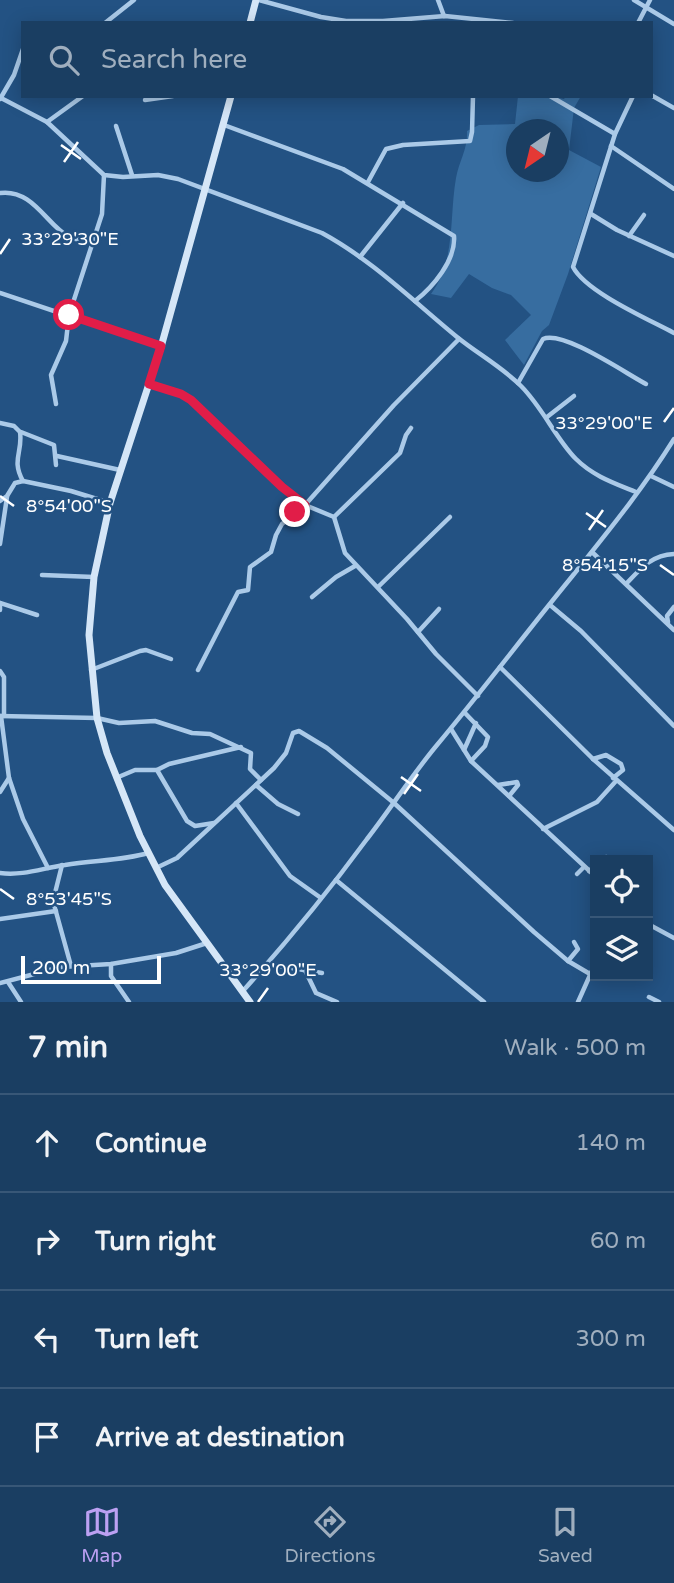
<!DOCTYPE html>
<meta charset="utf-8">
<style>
:root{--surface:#1a3e62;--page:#234568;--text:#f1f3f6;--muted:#9faebe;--line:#385777;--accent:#bca0f2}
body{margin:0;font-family:"Varela Round",sans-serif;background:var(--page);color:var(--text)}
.controls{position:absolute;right:21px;bottom:21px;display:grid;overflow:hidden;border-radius:0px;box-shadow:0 4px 18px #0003}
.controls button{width:63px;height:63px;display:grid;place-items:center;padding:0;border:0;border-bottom:2px solid var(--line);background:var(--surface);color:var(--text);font:35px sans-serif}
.compass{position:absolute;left:506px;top:119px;width:63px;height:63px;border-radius:50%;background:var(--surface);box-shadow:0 4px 18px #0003;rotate:215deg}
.scale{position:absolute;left:21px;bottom:18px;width:140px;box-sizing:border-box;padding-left:7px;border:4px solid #fff;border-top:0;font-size:19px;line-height:24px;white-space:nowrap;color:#fff;-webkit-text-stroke:5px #235283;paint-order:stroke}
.stop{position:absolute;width:21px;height:21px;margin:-16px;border:5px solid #e11d48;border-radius:50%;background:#fff}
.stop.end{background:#e11d48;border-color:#fff;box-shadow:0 2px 7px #0008}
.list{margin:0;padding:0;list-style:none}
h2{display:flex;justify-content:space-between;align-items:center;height:91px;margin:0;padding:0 28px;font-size:30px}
h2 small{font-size:23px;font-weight:400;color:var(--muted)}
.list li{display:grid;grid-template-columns:46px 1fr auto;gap:21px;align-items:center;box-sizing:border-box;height:98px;padding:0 28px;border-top:2px solid var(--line)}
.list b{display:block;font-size:26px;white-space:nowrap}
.list em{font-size:23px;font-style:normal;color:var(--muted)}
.icon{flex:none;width:38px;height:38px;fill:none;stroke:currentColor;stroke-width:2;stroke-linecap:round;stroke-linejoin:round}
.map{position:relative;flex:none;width:674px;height:1002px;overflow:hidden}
.search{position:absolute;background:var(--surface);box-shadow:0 4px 18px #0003;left:21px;right:21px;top:21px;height:77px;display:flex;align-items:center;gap:18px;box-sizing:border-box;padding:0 24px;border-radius:0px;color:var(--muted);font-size:26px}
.sheet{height:483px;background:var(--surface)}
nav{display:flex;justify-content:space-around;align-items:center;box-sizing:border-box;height:98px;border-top:2px solid var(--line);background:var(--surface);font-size:19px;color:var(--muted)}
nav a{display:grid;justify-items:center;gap:4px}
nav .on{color:var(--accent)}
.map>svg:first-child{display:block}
.green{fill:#376da0;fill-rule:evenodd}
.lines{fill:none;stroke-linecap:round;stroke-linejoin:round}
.street{stroke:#abcae8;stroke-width:4.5}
.secondary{stroke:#d5e6f7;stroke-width:7}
.route{stroke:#e11d48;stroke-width:9}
.ticks{fill:none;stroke:#fff;stroke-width:2.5}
.ticks-label{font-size:18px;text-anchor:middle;fill:#fff;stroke:#235283;stroke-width:5;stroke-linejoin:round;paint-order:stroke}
</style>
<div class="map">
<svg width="674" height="1002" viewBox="0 0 674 1002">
<rect width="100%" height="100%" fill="#235283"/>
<path class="green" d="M518,96H549L564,99L566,96H581L574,108L569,150L601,167L568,274L549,325L542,331L524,365L505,340L531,315L511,295L492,288L469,274L451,298L431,294C456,261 449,218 456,178C459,161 468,149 467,131L479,125L515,124ZM516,130H558V172H516Z"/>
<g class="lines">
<g class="street">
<path d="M259,0L321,17L346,21H383L445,16L513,23"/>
<path d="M438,0L444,16"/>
<path d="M634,0L674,24"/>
<path d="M105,23L134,0"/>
<path d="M638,23L650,0"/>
<path d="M651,95L674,108"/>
<path d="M550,96L615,134"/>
<path d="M633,96L615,134L573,267C586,292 648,319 674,333"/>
<path d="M1,98L47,122L104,175L123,177L158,175L178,179L322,233C372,260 413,301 457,337C478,354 502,367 521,386C543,408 556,439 576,459C593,476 614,483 636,492"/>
<path d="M0,99L14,75L23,49"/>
<path d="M145,100L173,96"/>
<path d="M47,122L83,96"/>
<path d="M224,125L343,169L454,236C456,260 433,287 415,301"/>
<path d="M116,126L132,175"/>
<path d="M611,146L674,189"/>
<path d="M368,182L386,149L403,145L470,141L472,132L473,96"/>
<path d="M0,193C44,187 55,256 94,236"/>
<path d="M591,214L617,230L674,256"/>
<path d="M629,236L644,215"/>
<path d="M360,257L403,203"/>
<path d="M0,293L161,347"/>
<path d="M518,383L543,339C563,330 625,373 646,384"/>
<path d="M149,384L181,394L191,400L282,487L305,505L334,517L345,553L407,619L436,654L478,696"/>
<path d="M56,404L51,375L66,341L69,315L102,214L104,175"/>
<path d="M547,417L574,396"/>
<path d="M0,423L14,426L20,432C23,452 11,460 23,481"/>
<path d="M21,432L54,445L56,465"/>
<path d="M57,456L120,470"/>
<path d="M651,476L674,487"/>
<path d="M0,501L7,496L15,483L23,481L71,491L110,503"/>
<path d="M334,517L400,453L406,435L411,428"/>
<path d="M0,544L7,497"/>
<path d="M592,552L674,630"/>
<path d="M42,575L94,577"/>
<path d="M627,583C641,568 652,555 674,554"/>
<path d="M378,587L450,517"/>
<path d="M312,597L336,577L355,566"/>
<path d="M0,603L37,615"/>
<path d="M550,605L581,631L674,726"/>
<path d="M0,610V603"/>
<path d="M668,622L667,616L674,607"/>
<path d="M418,632L439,609"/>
<path d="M500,667L593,759L674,830"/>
<path d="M91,670L140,651L146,650L171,659"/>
<path d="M198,670L238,592L248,590L250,567L271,552L276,535L282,524L305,505L394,405L459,339"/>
<path d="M0,671L4,677V716"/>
<path d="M465,713L488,737L485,746L471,761"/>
<path d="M0,716L97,718L119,723L155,721L192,733L210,734L251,753L250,769L261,780"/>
<path d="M1,716L9,778L23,819L48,868"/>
<path d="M451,729L471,761L595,876"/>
<path d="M464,750L476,723"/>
<path d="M593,759L606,755L621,764L623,770L613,778"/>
<path d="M157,770L169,764L241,747"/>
<path d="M116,778L135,770H157L187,821L195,826L214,823"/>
<path d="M256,785L278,804L298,814"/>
<path d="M498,785L517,782L518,785L509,796"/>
<path d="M0,792L9,778"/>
<path d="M236,803L290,876L321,898"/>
<path d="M543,829L597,802L616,781"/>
<path d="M600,860L606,857"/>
<path d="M62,865L53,901L71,966"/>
<path d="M156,868L177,858L274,768L286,753L293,733L299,731L327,748L394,803L534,932L568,961L590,974"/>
<path d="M589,871L595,866"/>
<path d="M0,873C23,876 43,868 65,865C93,860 121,861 148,853"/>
<path d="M577,874L584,867"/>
<path d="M336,880L484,1002"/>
<path d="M0,919L56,911"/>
<path d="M648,924L674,938"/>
<path d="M568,961L578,949L574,942"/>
<path d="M111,964V976L129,1002"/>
<path d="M267,964L322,973"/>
<path d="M305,970L316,993L337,1002"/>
<path d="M8,982L21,1002"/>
<path d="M0,983L61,967L111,964L176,953L207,943"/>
<path d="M242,992C286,943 328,892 367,839C391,808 412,775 437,745C482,691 525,634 570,579C606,534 643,489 674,439"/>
<path d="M649,997L659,1002"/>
<path d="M578,1002L595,964"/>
</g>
<g class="secondary">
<path d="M250,23L256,0"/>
<path d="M231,96L161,347L110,503L94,577L89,635L97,718L107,753L140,836L165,885L250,1002"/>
</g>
</g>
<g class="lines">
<path class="route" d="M69,315L161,346L149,384L181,394L191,400L282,487L305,505L295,512"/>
</g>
<path class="ticks" d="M61,145L81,159M64,162L78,142M0,254L10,239M664,422L674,408M0,496L14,506M586,513L606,527M589,530L603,510M660,565L674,575M401,777L421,791M404,794L418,774M0,889L14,899M258,1002L268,988"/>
<g class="ticks-label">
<text x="70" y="245">33°29'30"E</text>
<text x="604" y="429">33°29'00"E</text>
<text x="69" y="512">8°54'00"S</text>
<text x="605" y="571">8°54'15"S</text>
<text x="69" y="905">8°53'45"S</text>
<text x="268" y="976">33°29'00"E</text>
</g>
</svg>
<div class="controls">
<button><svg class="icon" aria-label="locate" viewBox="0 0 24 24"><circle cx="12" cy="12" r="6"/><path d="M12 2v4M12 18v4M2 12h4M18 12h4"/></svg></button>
<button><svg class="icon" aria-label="layers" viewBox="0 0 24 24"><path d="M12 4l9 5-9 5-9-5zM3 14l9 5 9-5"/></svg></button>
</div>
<svg class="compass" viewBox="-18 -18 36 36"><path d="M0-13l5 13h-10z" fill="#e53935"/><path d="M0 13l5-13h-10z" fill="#9faebe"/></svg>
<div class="scale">200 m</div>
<div class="stop" style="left:69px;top:315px"></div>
<div class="stop end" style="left:295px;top:512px"></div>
<div class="search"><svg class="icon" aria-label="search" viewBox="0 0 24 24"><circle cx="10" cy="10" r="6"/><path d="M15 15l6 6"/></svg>Search here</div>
</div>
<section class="sheet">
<h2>7 min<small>Walk · 500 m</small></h2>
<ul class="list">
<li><svg class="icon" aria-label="ahead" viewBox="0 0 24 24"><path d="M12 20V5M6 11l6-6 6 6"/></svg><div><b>Continue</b></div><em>140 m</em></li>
<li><svg class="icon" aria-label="right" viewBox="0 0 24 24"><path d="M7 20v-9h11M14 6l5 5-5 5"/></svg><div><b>Turn right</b></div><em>60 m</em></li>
<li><svg class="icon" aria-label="left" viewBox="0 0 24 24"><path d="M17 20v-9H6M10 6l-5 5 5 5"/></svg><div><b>Turn left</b></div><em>300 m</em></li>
<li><svg class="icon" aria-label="arrive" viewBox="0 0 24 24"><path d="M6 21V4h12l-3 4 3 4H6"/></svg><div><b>Arrive at destination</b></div></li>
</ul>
</section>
<nav>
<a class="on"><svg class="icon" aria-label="map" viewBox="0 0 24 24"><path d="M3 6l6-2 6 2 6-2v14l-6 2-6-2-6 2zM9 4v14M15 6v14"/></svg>Map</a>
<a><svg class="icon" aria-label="directions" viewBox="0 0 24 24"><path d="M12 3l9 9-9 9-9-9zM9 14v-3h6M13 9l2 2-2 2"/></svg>Directions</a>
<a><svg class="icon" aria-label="saved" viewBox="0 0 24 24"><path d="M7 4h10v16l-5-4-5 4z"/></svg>Saved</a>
</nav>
